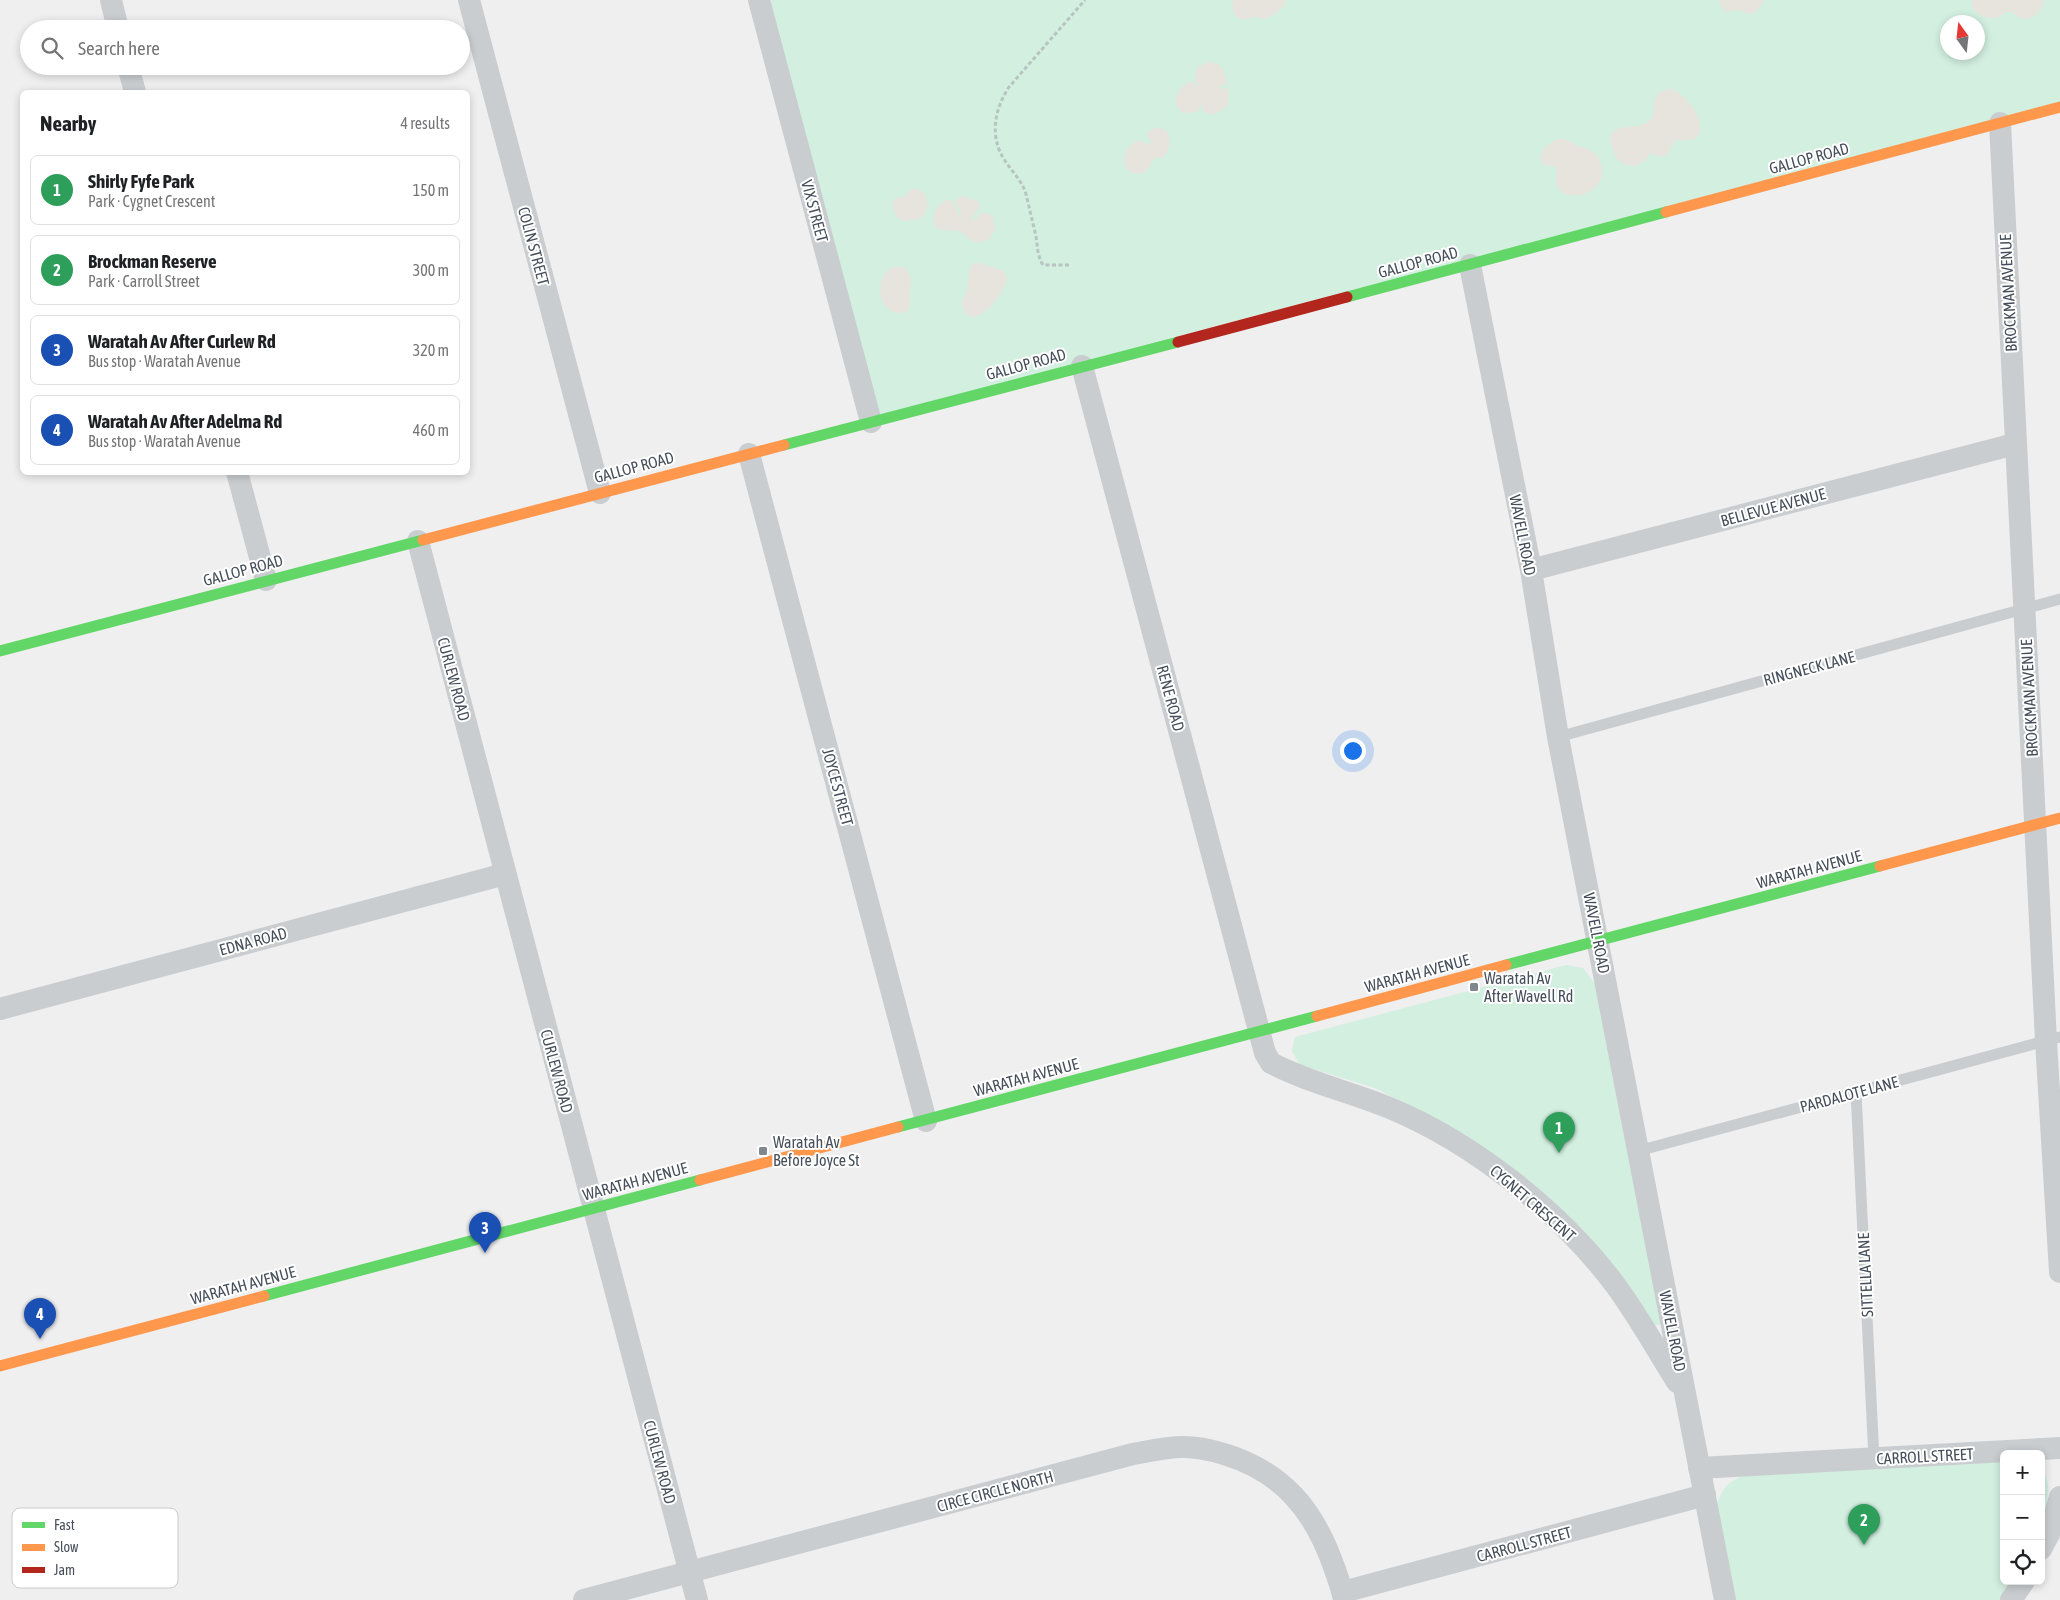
<!DOCTYPE html>
<meta charset="utf-8">
<style>
:root{--surface:#fff;--page:#f6f6f6;--text:#202124;--muted:#757577;--line:#e0e0e0;--accent:#81878f}
body{margin:0;font-family:"Asap Condensed",sans-serif;background:var(--page);color:var(--text)}
.controls{position:absolute;right:15px;bottom:15px;display:grid;overflow:hidden;border-radius:8px;box-shadow:0 2px 8px #0003}
.controls button{width:45px;height:45px;display:grid;place-items:center;padding:0;border:0;border-bottom:1px solid var(--line);background:var(--surface);color:var(--text);font:25px sans-serif}
.compass{position:absolute;left:1940px;top:15px;width:45px;height:45px;border-radius:50%;background:var(--surface);box-shadow:0 2px 8px #0003;rotate:345deg}
.you{position:absolute;left:1352px;top:750px;width:18px;height:18px;margin:-12px;border:4px solid #fff;border-radius:50%;background:#1a73e8;box-shadow:0 0 0 8px #1a73e833}
.badge{display:grid;place-items:center;width:32px;height:32px;border-radius:50%;background:var(--accent);color:#fff;font-size:16px;font-weight:700}
.pin{position:absolute;translate:-50% -41px;filter:drop-shadow(0 1px 2px #0008)}
.pin::after{content:'';position:absolute;top:26px;width:18px;height:15px;background:inherit;clip-path:polygon(0 0,100% 0,50% 100%)}
.list{margin:0;padding:0;list-style:none}
h2{display:flex;justify-content:space-between;align-items:center;height:65px;margin:0;padding:0 20px;font-size:21px}
h2 small{font-size:16px;font-weight:400;color:var(--muted)}
.list li{display:grid;grid-template-columns:32px 1fr auto;gap:15px;align-items:center;box-sizing:border-box;height:70px;margin:0 10px 10px;padding:0 10px;border:1px solid var(--line);border-radius:8px}
.list b{display:block;font-size:19px;white-space:nowrap}
.list p{margin:0;font-size:16px;white-space:nowrap;color:var(--muted)}
.list em{font-size:16px;font-style:normal;color:var(--muted)}
.icon{flex:none;width:28px;height:28px;fill:none;stroke:currentColor;stroke-width:2;stroke-linecap:round;stroke-linejoin:round}
.map{position:relative;flex:none;width:2060px;height:1600px;overflow:hidden}
.search{position:absolute;background:var(--surface);box-shadow:0 2px 8px #0003;left:20px;top:20px;width:450px;height:55px;display:flex;align-items:center;gap:12px;box-sizing:border-box;padding:0 18px;border-radius:28px;color:var(--muted);font-size:19px}
.panel{position:absolute;background:var(--surface);box-shadow:0 2px 8px #0003;left:20px;top:90px;width:450px;height:385px;border-radius:8px}
.map>svg:first-child{display:block}
.green{fill:#d2efe0;fill-rule:evenodd}
.sand{fill:#e7e4de}
.lines{fill:none;stroke-linecap:round;stroke-linejoin:round}
.path{stroke:#b7c4c1;stroke-width:3;stroke-dasharray:4 2.5;stroke-linecap:butt}
.lane{stroke:#cacdd0;stroke-width:11}
.street{stroke:#cacdd0;stroke-width:22}
.fast{stroke:#63d668;stroke-width:11}
.slow{stroke:#ff974d;stroke-width:11}
.jam{stroke:#b3261e;stroke-width:11}
.poi-dot{fill:#81878f;stroke:#fff;stroke-width:2}
.labels{text-anchor:middle;dominant-baseline:central;stroke-width:4;stroke-linejoin:round;paint-order:stroke}
.street-label{font-size:16px;fill:#464f5b;stroke:#fff}
.poi-label{font-size:16px;fill:#464f5b;stroke:#fff;text-anchor:start}
.key{fill:#fff;stroke:#c8cace;stroke-width:1}
.key-label{font-size:14px;fill:#464f5b}
</style>
<div class="map">
<svg width="2060" height="1600" viewBox="0 0 2060 1600">
<rect width="100%" height="100%" fill="#efefef"/>
<g class="green">
<path d="M768,0H2060V103L875,416ZM1948,22H1978V52H1948Z"/>
<path d="M1566,965L1583,968L1596,985L1662,1324L1655,1326L1454,1129L1375,1088L1300,1065L1292,1051L1295,1037Z"/>
<path d="M2004,1462V1581H2013L1999,1600H1734L1716,1508C1722,1486 1730,1479 1751,1474Z"/>
<path d="M2041,1467C2054,1488 2047,1502 2041,1524Z"/>
</g>
<g class="sand">
<path d="M1233,0H1286C1285,9 1272,16 1264,19L1255,17V6L1254,17C1239,23 1230,16 1233,0Z"/>
<path d="M1719,0H1764V1L1756,12L1748,14L1739,10L1726,12L1722,8Z"/>
<path d="M1972,0H2044C2043,11 2031,22 2020,18C2016,16 2013,13 2010,11C2005,12 2003,15 1999,17C1988,21 1969,13 1972,0Z"/>
<path d="M1209,62L1217,63L1224,71L1227,84L1218,87L1220,89L1228,88V104C1222,112 1212,118 1203,111V102L1200,109L1196,112L1182,113L1176,105C1175,93 1181,87 1190,81L1203,89L1194,81L1197,67Z"/>
<path d="M1670,89C1684,91 1709,123 1698,136C1692,142 1683,140 1675,140C1665,154 1672,161 1650,153L1645,161L1635,166C1628,166 1622,164 1617,159C1614,155 1612,150 1611,144C1606,120 1638,131 1649,121C1661,110 1644,94 1670,89Z"/>
<path d="M1154,128H1161L1168,133C1171,142 1170,151 1162,158H1155C1147,167 1149,176 1131,173C1119,164 1124,147 1137,141L1153,144L1146,134Z"/>
<path d="M1558,139C1573,138 1571,145 1582,147C1592,150 1598,154 1601,164C1610,193 1566,206 1557,186C1554,180 1558,174 1556,167L1543,164L1540,159C1541,149 1549,143 1558,139Z"/>
<path d="M911,189C929,186 932,210 920,219L902,221L895,215L892,202L895,199L904,196Z"/>
<path d="M960,196L976,200L979,202V209L972,216L973,220H976L979,214L985,213L993,216L995,230L989,240L975,243L960,231L941,230L935,227C931,215 936,206 946,200L953,201L958,215H961L956,201Z"/>
<path d="M973,263H979L1002,270L1007,277C1005,292 987,316 972,317L965,314L962,302L968,288L969,270Z"/>
<path d="M897,266L906,268L911,278L909,308L907,312C877,321 870,272 897,266Z"/>
</g>
<g class="lines">
<path class="path" d="M1069,265H1043C1036,254 1038,243 1035,232C1032,219 1029,207 1026,194C1022,180 1011,171 1004,159C989,136 995,108 1009,87L1085,0"/>
<g class="lane">
<path d="M1558,737L2060,599"/>
<path d="M1856,1092L1874,1459"/>
<path d="M1638,1151L2060,1037"/>
</g>
<g class="street">
<path d="M111,0L118,29"/>
<path d="M469,0L600,493"/>
<path d="M759,0L871,422"/>
<path d="M128,66L135,92"/>
<path d="M2000,123L2046,1041L2060,1272"/>
<path d="M1470,265L1531,570L1558,737L1725,1600"/>
<path d="M1082,366L1265,1053L1271,1063C1309,1083 1352,1092 1392,1109C1475,1144 1562,1213 1616,1286C1638,1316 1657,1350 1677,1382"/>
<path d="M749,454L926,1121"/>
<path d="M237,472L266,580"/>
<path d="M418,541L697,1600"/>
<path d="M1531,570L2015,444"/>
<path d="M0,1009L505,874"/>
<path d="M1699,1468L2060,1448"/>
<path d="M2041,1549L2049,1534L2060,1497"/>
<path d="M1343,1592L1705,1495"/>
<path d="M584,1600L1133,1454C1150,1451 1166,1447 1183,1447C1196,1447 1211,1450 1224,1454C1283,1472 1314,1510 1334,1567C1338,1578 1342,1589 1344,1600"/>
<path d="M2011,1600L2024,1581"/>
</g>
<g class="fast">
<path d="M1347,297L1666,212"/>
<path d="M784,445L1178,342"/>
<path d="M0,651L423,540"/>
<path d="M1506,965L1880,866"/>
<path d="M898,1127L1317,1016"/>
<path d="M264,1296L700,1180"/>
</g>
<g class="slow">
<path d="M1666,212L2060,107"/>
<path d="M423,540L784,445"/>
<path d="M1880,866L2060,818"/>
<path d="M1317,1016L1506,965"/>
<path d="M700,1180L898,1127"/>
<path d="M0,1366L264,1296"/>
</g>
<path class="jam" d="M1178,342L1347,297"/>
</g>
<g class="poi-dot">
<rect x="1469" y="982" width="10" height="10" rx="2.5"/>
<rect x="758" y="1146" width="10" height="10" rx="2.5"/>
</g>
<g class="labels">
<g class="street-label">
<text transform="translate(1809 158) rotate(-15)">GALLOP ROAD</text>
<text transform="translate(815 211) rotate(75)">VIX STREET</text>
<text transform="translate(534 246) rotate(75)">COLIN STREET</text>
<text transform="translate(1418 262) rotate(-15)">GALLOP ROAD</text>
<text transform="translate(2008 293) rotate(-93)">BROCKMAN AVENUE</text>
<text transform="translate(1026 364) rotate(-15)">GALLOP ROAD</text>
<text transform="translate(634 467) rotate(-15)">GALLOP ROAD</text>
<text transform="translate(1773 507) rotate(-15)">BELLEVUE AVENUE</text>
<text transform="translate(1523 535) rotate(79)">WAVELL ROAD</text>
<text transform="translate(243 570) rotate(-15)">GALLOP ROAD</text>
<text transform="translate(1809 668) rotate(-15)">RINGNECK LANE</text>
<text transform="translate(454 679) rotate(75)">CURLEW ROAD</text>
<text transform="translate(1171 698) rotate(75)">RENE ROAD</text>
<text transform="translate(2029 698) rotate(-93)">BROCKMAN AVENUE</text>
<text transform="translate(838 787) rotate(75)">JOYCE STREET</text>
<text transform="translate(1809 869) rotate(-15)">WARATAH AVENUE</text>
<text transform="translate(1597 933) rotate(79)">WAVELL ROAD</text>
<text transform="translate(253 941) rotate(-15)">EDNA ROAD</text>
<text transform="translate(1417 973) rotate(-15)">WARATAH AVENUE</text>
<text transform="translate(557 1071) rotate(75)">CURLEW ROAD</text>
<text transform="translate(1026 1077) rotate(-15)">WARATAH AVENUE</text>
<text transform="translate(1849 1094) rotate(-15)">PARDALOTE LANE</text>
<text transform="translate(635 1181) rotate(-15)">WARATAH AVENUE</text>
<text transform="translate(1533 1203) rotate(41)">CYGNET CRESCENT</text>
<text transform="translate(1865 1275) rotate(-93)">SITTELLA LANE</text>
<text transform="translate(243 1285) rotate(-15)">WARATAH AVENUE</text>
<text transform="translate(1673 1331) rotate(79)">WAVELL ROAD</text>
<text transform="translate(1925 1456) rotate(-3)">CARROLL STREET</text>
<text transform="translate(660 1462) rotate(75)">CURLEW ROAD</text>
<text transform="translate(995 1491) rotate(-15)">CIRCE CIRCLE NORTH</text>
<text transform="translate(1524 1544) rotate(-15)">CARROLL STREET</text>
</g>
<g class="poi-label">
<text x="1484" y="978">Waratah Av<tspan x="1484" dy="18">After Wavell Rd</tspan></text>
<text x="773" y="1142">Waratah Av<tspan x="773" dy="18">Before Joyce St</tspan></text>
</g>
</g>
<rect x="12" y="1508" width="166" height="80" rx="8" class="key"/>
<rect x="22" y="1522" width="23" height="6" fill="#63d668"/>
<rect x="22" y="1544" width="23" height="7" fill="#ff974d"/>
<rect x="22" y="1567" width="23" height="6" fill="#b3261e"/>
<g class="key-label">
<text x="54" y="1530">Fast</text>
<text x="54" y="1552">Slow</text>
<text x="54" y="1575">Jam</text>
</g>
</svg>
<div class="controls">
<button>+</button>
<button>−</button>
<button><svg class="icon" aria-label="locate" viewBox="0 0 24 24"><circle cx="12" cy="12" r="6"/><path d="M12 2v4M12 18v4M2 12h4M18 12h4"/></svg></button>
</div>
<svg class="compass" viewBox="-18 -18 36 36"><path d="M0-13l5 13h-10z" fill="#e53935"/><path d="M0 13l5-13h-10z" fill="#757577"/></svg>
<div class="you"></div>
<div class="pin badge" style="left:1559px;top:1153px;background:#2e9e5b">1</div>
<div class="pin badge" style="left:1864px;top:1545px;background:#2e9e5b">2</div>
<div class="pin badge" style="left:485px;top:1253px;background:#1a4fb4">3</div>
<div class="pin badge" style="left:40px;top:1339px;background:#1a4fb4">4</div>
<div class="search"><svg class="icon" aria-label="search" viewBox="0 0 24 24"><circle cx="10" cy="10" r="6"/><path d="M15 15l6 6"/></svg>Search here</div>
<section class="panel">
<h2>Nearby<small>4 results</small></h2>
<ul class="list">
<li><span class="badge" style="background:#2e9e5b">1</span><div><b>Shirly Fyfe Park</b><p>Park · Cygnet Crescent</p></div><em>150 m</em></li>
<li><span class="badge" style="background:#2e9e5b">2</span><div><b>Brockman Reserve</b><p>Park · Carroll Street</p></div><em>300 m</em></li>
<li><span class="badge" style="background:#1a4fb4">3</span><div><b>Waratah Av After Curlew Rd</b><p>Bus stop · Waratah Avenue</p></div><em>320 m</em></li>
<li><span class="badge" style="background:#1a4fb4">4</span><div><b>Waratah Av After Adelma Rd</b><p>Bus stop · Waratah Avenue</p></div><em>460 m</em></li>
</ul>
</section>
</div>
